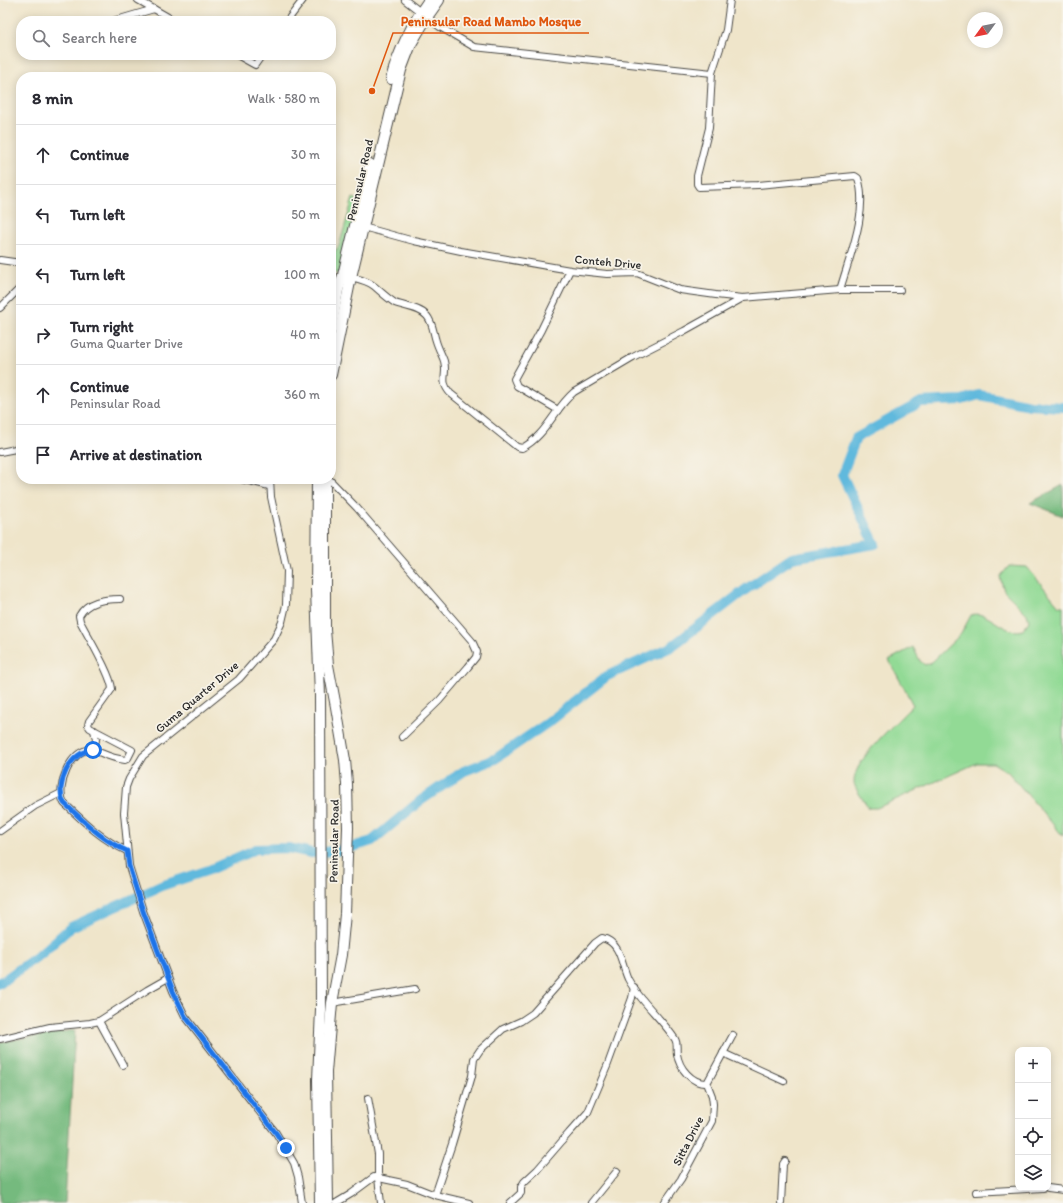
<!DOCTYPE html>
<meta charset="utf-8">
<style>
:root{--surface:#fff;--page:#f7f7f7;--text:#2b2b33;--muted:#7c7c81;--line:#e1e1e2}
body{margin:0;font-family:Itim,sans-serif;background:var(--page);color:var(--text)}
.controls{position:absolute;right:12px;bottom:12px;display:grid;overflow:hidden;border-radius:8px;box-shadow:0 2px 10px #0003}
.controls button{width:36px;height:36px;display:grid;place-items:center;padding:0;border:0;border-bottom:1px solid var(--line);background:var(--surface);color:var(--text);font:20px sans-serif}
.compass{position:absolute;left:967px;top:12px;width:36px;height:36px;border-radius:50%;background:var(--surface);box-shadow:0 2px 10px #0003;rotate:237deg}
.stop{position:absolute;width:12px;height:12px;margin:-9px;border:3px solid #1a73e8;border-radius:50%;background:#fff}
.stop.end{background:#1a73e8;border-color:#fff;box-shadow:0 1px 4px #0008}
.list{margin:0;padding:0;list-style:none}
h2{display:flex;justify-content:space-between;align-items:center;height:52px;margin:0;padding:0 16px;font-size:17px}
h2 small{font-size:13px;font-weight:400;color:var(--muted)}
.list li{display:grid;grid-template-columns:26px 1fr auto;gap:12px;align-items:center;box-sizing:border-box;height:60px;padding:0 16px;border-top:1px solid var(--line)}
.list b{display:block;font-size:15px;white-space:nowrap}
.list p{margin:0;font-size:13px;white-space:nowrap;color:var(--muted)}
.list em{font-size:13px;font-style:normal;color:var(--muted)}
.icon{flex:none;width:22px;height:22px;fill:none;stroke:currentColor;stroke-width:2;stroke-linecap:round;stroke-linejoin:round}
.map{position:relative;flex:none;width:1063px;height:1203px;overflow:hidden}
.search{position:absolute;background:var(--surface);box-shadow:0 2px 10px #0003;left:16px;top:16px;width:320px;height:44px;display:flex;align-items:center;gap:10px;box-sizing:border-box;padding:0 14px;border-radius:16px;color:var(--muted);font-size:15px}
.panel{position:absolute;background:var(--surface);box-shadow:0 2px 10px #0003;left:16px;top:72px;width:320px;height:412px;border-radius:16px}
.map>svg:first-child{display:block}
.green{fill:#92da95;stroke:#5e8260}
.forest{fill:#75ba7e;stroke:#507254}
.lines{fill:none;stroke-linecap:round;stroke-linejoin:round}
.river{stroke:#60b9dd;stroke-width:10}
.street-casing{stroke:#484743;stroke-width:8}
.primary-casing{stroke:#484743;stroke-width:12}
.street{stroke:#fff;stroke-width:6}
.primary{stroke:#fff;stroke-width:10}
.route{stroke:#1a73e8;stroke-width:5}
.labels{text-anchor:middle;dominant-baseline:central;stroke-width:3.5;stroke-linejoin:round;paint-order:stroke}
.street-label{font-size:12px;fill:#2b2b2b;stroke:#f7f3e8}
.leader{fill:none;stroke:#df570e;stroke-width:1.5}
.callout-dot{fill:#df570e;stroke:#f7f3e8;stroke-width:1.5}
.callout-label{font-size:13px;text-anchor:middle;font-weight:bold;fill:#df570e;stroke:#f7f3e8;stroke-width:3.5;stroke-linejoin:round;paint-order:stroke}
</style>
<div class="map">
<svg width="1063" height="1203" viewBox="0 0 1063 1203">
<rect width="100%" height="100%" fill="#f7f3e8"/>
<filter id="ink" filterUnits="userSpaceOnUse"><feTurbulence type="fractalNoise" baseFrequency=".025" numOctaves="2"/><feDisplacementMap in="SourceGraphic" scale="8" xChannelSelector="R" yChannelSelector="G"/><feConvolveMatrix kernelMatrix="1 2 1 2 8 2 1 2 1" color-interpolation-filters="sRGB"/></filter>
<filter id="wash" filterUnits="userSpaceOnUse"><feTurbulence type="fractalNoise" baseFrequency=".012" numOctaves="4" result="noise"/><feDisplacementMap in="SourceGraphic" scale="16" xChannelSelector="R" yChannelSelector="G"/><feGaussianBlur stdDeviation="0.9" result="paint"/><feColorMatrix in="noise" values="0 0 0 0 0 0 0 0 0 0 0 0 0 0 0 0 0 1.4 0 .05"/><feComposite in="paint" operator="in"/></filter>
<g filter="url(#wash)">
<rect width="100%" height="100%" fill="#efe5ca"/>
<g class="green">
<path d="M353,198L362,202L344,277L331,271L332,255L339,246Z"/>
<path d="M1009,566L1027,567L1059,606H1063V836L1008,772L993,763H977L877,808H869C865,802 854,788 854,782C853,760 898,721 913,705L889,660L913,647L920,661L925,665L932,662L961,634L971,615C989,609 1003,636 1023,630L1029,621L1027,614L1004,591L1000,577Z"/>
</g>
<g class="forest">
<path d="M1063,485V516L1030,503Z"/>
<path d="M75,1030L65,1203H0V1042Z"/>
</g>
<g class="lines">
<path class="river" d="M0,983L42,953L71,927L161,886L209,870L256,849L288,848L312,853L343,850L372,841L420,801L464,771L495,759L549,722L607,676L671,647L745,590L792,558L875,544L842,475L856,438L921,402L962,400L979,395L1030,405L1063,407"/>
</g>
</g>
<g filter="url(#ink)">
<g class="lines">
<defs>
<g id="street">
<path d="M138,0L154,9"/>
<path d="M405,0L440,27L474,47L712,73L726,30L730,0"/>
<path d="M113,21L154,9L175,21"/>
<path d="M287,21L303,0"/>
<path d="M237,55L255,65L262,55"/>
<path d="M712,73L709,128L697,176V184L699,187L758,185L855,176L858,178C869,211 849,258 840,290"/>
<path d="M363,227L414,241L461,251L570,270L607,274L637,273L680,290L716,295L743,298L840,290H900"/>
<path d="M0,260L21,263"/>
<path d="M351,277C359,279 368,281 374,286C381,292 387,298 395,303C405,307 419,307 427,316C433,323 433,332 436,341C438,348 442,355 444,361C448,376 439,380 450,393L517,447L522,448C546,436 554,409 574,392L633,357L684,331L743,298"/>
<path d="M0,308L21,287"/>
<path d="M558,410L517,386L514,379L541,330L570,270"/>
<path d="M0,452L21,448"/>
<path d="M241,479L269,486"/>
<path d="M270,479L271,497L287,571L286,605L282,622L274,639L239,679L143,756L129,779L126,787L124,813L129,866L143,911L173,991L185,1016L276,1133L294,1163L298,1177L302,1203"/>
<path d="M329,479L357,508L472,641L477,652L476,657L468,667L439,701L402,737"/>
<path d="M120,599C104,599 87,601 79,616L80,621C88,637 111,674 112,689L89,721L88,725L90,728L132,750L128,758L125,760C117,759 108,756 101,753C98,752 95,750 92,750C71,747 55,788 64,803C84,822 101,839 127,851"/>
<path d="M93,750L96,740L94,730"/>
<path d="M0,831L35,806L61,793"/>
<path d="M332,1003L415,989"/>
<path d="M99,1021L123,1065"/>
<path d="M0,1039L50,1027L90,1023L99,1021L147,990L168,978"/>
<path d="M723,1053L784,1081"/>
<path d="M368,1098L378,1154V1178L381,1203"/>
<path d="M1048,1188L1063,1190"/>
<path d="M976,1192L1043,1188"/>
<path d="M435,1195L452,1144L472,1076L474,1059L480,1050L503,1029L521,1021L533,1013L595,943L602,938C621,942 621,964 628,979C639,1000 662,1019 675,1039C678,1044 676,1049 677,1054C679,1068 692,1084 707,1083L733,1035"/>
<path d="M336,1203L351,1194L374,1177L407,1184L435,1195L469,1203"/>
<path d="M510,1203L521,1193V1187L524,1182L537,1170L569,1133L588,1112L608,1064L632,998L634,987"/>
<path d="M591,1203L617,1171"/>
<path d="M664,1203L681,1179L712,1121L713,1104L712,1096L707,1083"/>
<path d="M781,1203L783,1164L785,1161"/>
</g>
<g id="primary">
<path d="M391,79C399,50 412,24 429,0"/>
<path d="M331,329L338,290L343,275L370,164"/>
<path d="M331,375L351,277L401,70L411,44L427,17L439,0"/>
<path d="M317,479L316,590L320,696L321,1009L318,1080L320,1203"/>
<path d="M325,479V630L328,665L336,707L345,760L347,784L348,828L345,914L341,955L332,1003L326,1072L328,1203"/>
</g>
</defs>
<use href="#street" class="street-casing"/>
<use href="#primary" class="primary-casing"/>
<use href="#street" class="street"/>
<use href="#primary" class="primary"/>
</g>
</g>
<g class="lines" filter="url(#ink)">
<path class="route" d="M93,750C71,750 54,785 64,803C85,822 100,839 127,851L129,866L143,911L173,991L185,1016L276,1133L286,1148"/>
</g>
<g class="labels">
<g class="street-label">
<text transform="translate(360 180) rotate(-77)">Peninsular Road</text>
<text transform="translate(608 262) rotate(5)">Conteh Drive</text>
<text transform="translate(197 697) rotate(-40)">Guma Quarter Drive</text>
<text transform="translate(334 841) rotate(-89)">Peninsular Road</text>
<text transform="translate(688 1141) rotate(-63)">Sitta Drive</text>
</g>
</g>
<path class="leader" d="M372 91L393 33H589"/>
<circle class="callout-dot" cx="372" cy="91" r="4"/>
<g class="callout-label">
<text x="491" y="26">Peninsular Road Mambo Mosque</text>
</g>
</svg>
<div class="controls">
<button>+</button>
<button>−</button>
<button><svg class="icon" aria-label="locate" viewBox="0 0 24 24"><circle cx="12" cy="12" r="6"/><path d="M12 2v4M12 18v4M2 12h4M18 12h4"/></svg></button>
<button><svg class="icon" aria-label="layers" viewBox="0 0 24 24"><path d="M12 4l9 5-9 5-9-5zM3 14l9 5 9-5"/></svg></button>
</div>
<svg class="compass" viewBox="-18 -18 36 36"><path d="M0-13l5 13h-10z" fill="#e53935"/><path d="M0 13l5-13h-10z" fill="#7c7c81"/></svg>
<div class="stop" style="left:93px;top:750px"></div>
<div class="stop end" style="left:286px;top:1148px"></div>
<div class="search"><svg class="icon" aria-label="search" viewBox="0 0 24 24"><circle cx="10" cy="10" r="6"/><path d="M15 15l6 6"/></svg>Search here</div>
<section class="panel">
<h2>8 min<small>Walk · 580 m</small></h2>
<ul class="list">
<li><svg class="icon" aria-label="ahead" viewBox="0 0 24 24"><path d="M12 20V5M6 11l6-6 6 6"/></svg><div><b>Continue</b></div><em>30 m</em></li>
<li><svg class="icon" aria-label="left" viewBox="0 0 24 24"><path d="M17 20v-9H6M10 6l-5 5 5 5"/></svg><div><b>Turn left</b></div><em>50 m</em></li>
<li><svg class="icon" aria-label="left" viewBox="0 0 24 24"><path d="M17 20v-9H6M10 6l-5 5 5 5"/></svg><div><b>Turn left</b></div><em>100 m</em></li>
<li><svg class="icon" aria-label="right" viewBox="0 0 24 24"><path d="M7 20v-9h11M14 6l5 5-5 5"/></svg><div><b>Turn right</b><p>Guma Quarter Drive</p></div><em>40 m</em></li>
<li><svg class="icon" aria-label="ahead" viewBox="0 0 24 24"><path d="M12 20V5M6 11l6-6 6 6"/></svg><div><b>Continue</b><p>Peninsular Road</p></div><em>360 m</em></li>
<li><svg class="icon" aria-label="arrive" viewBox="0 0 24 24"><path d="M6 21V4h12l-3 4 3 4H6"/></svg><div><b>Arrive at destination</b></div></li>
</ul>
</section>
</div>
